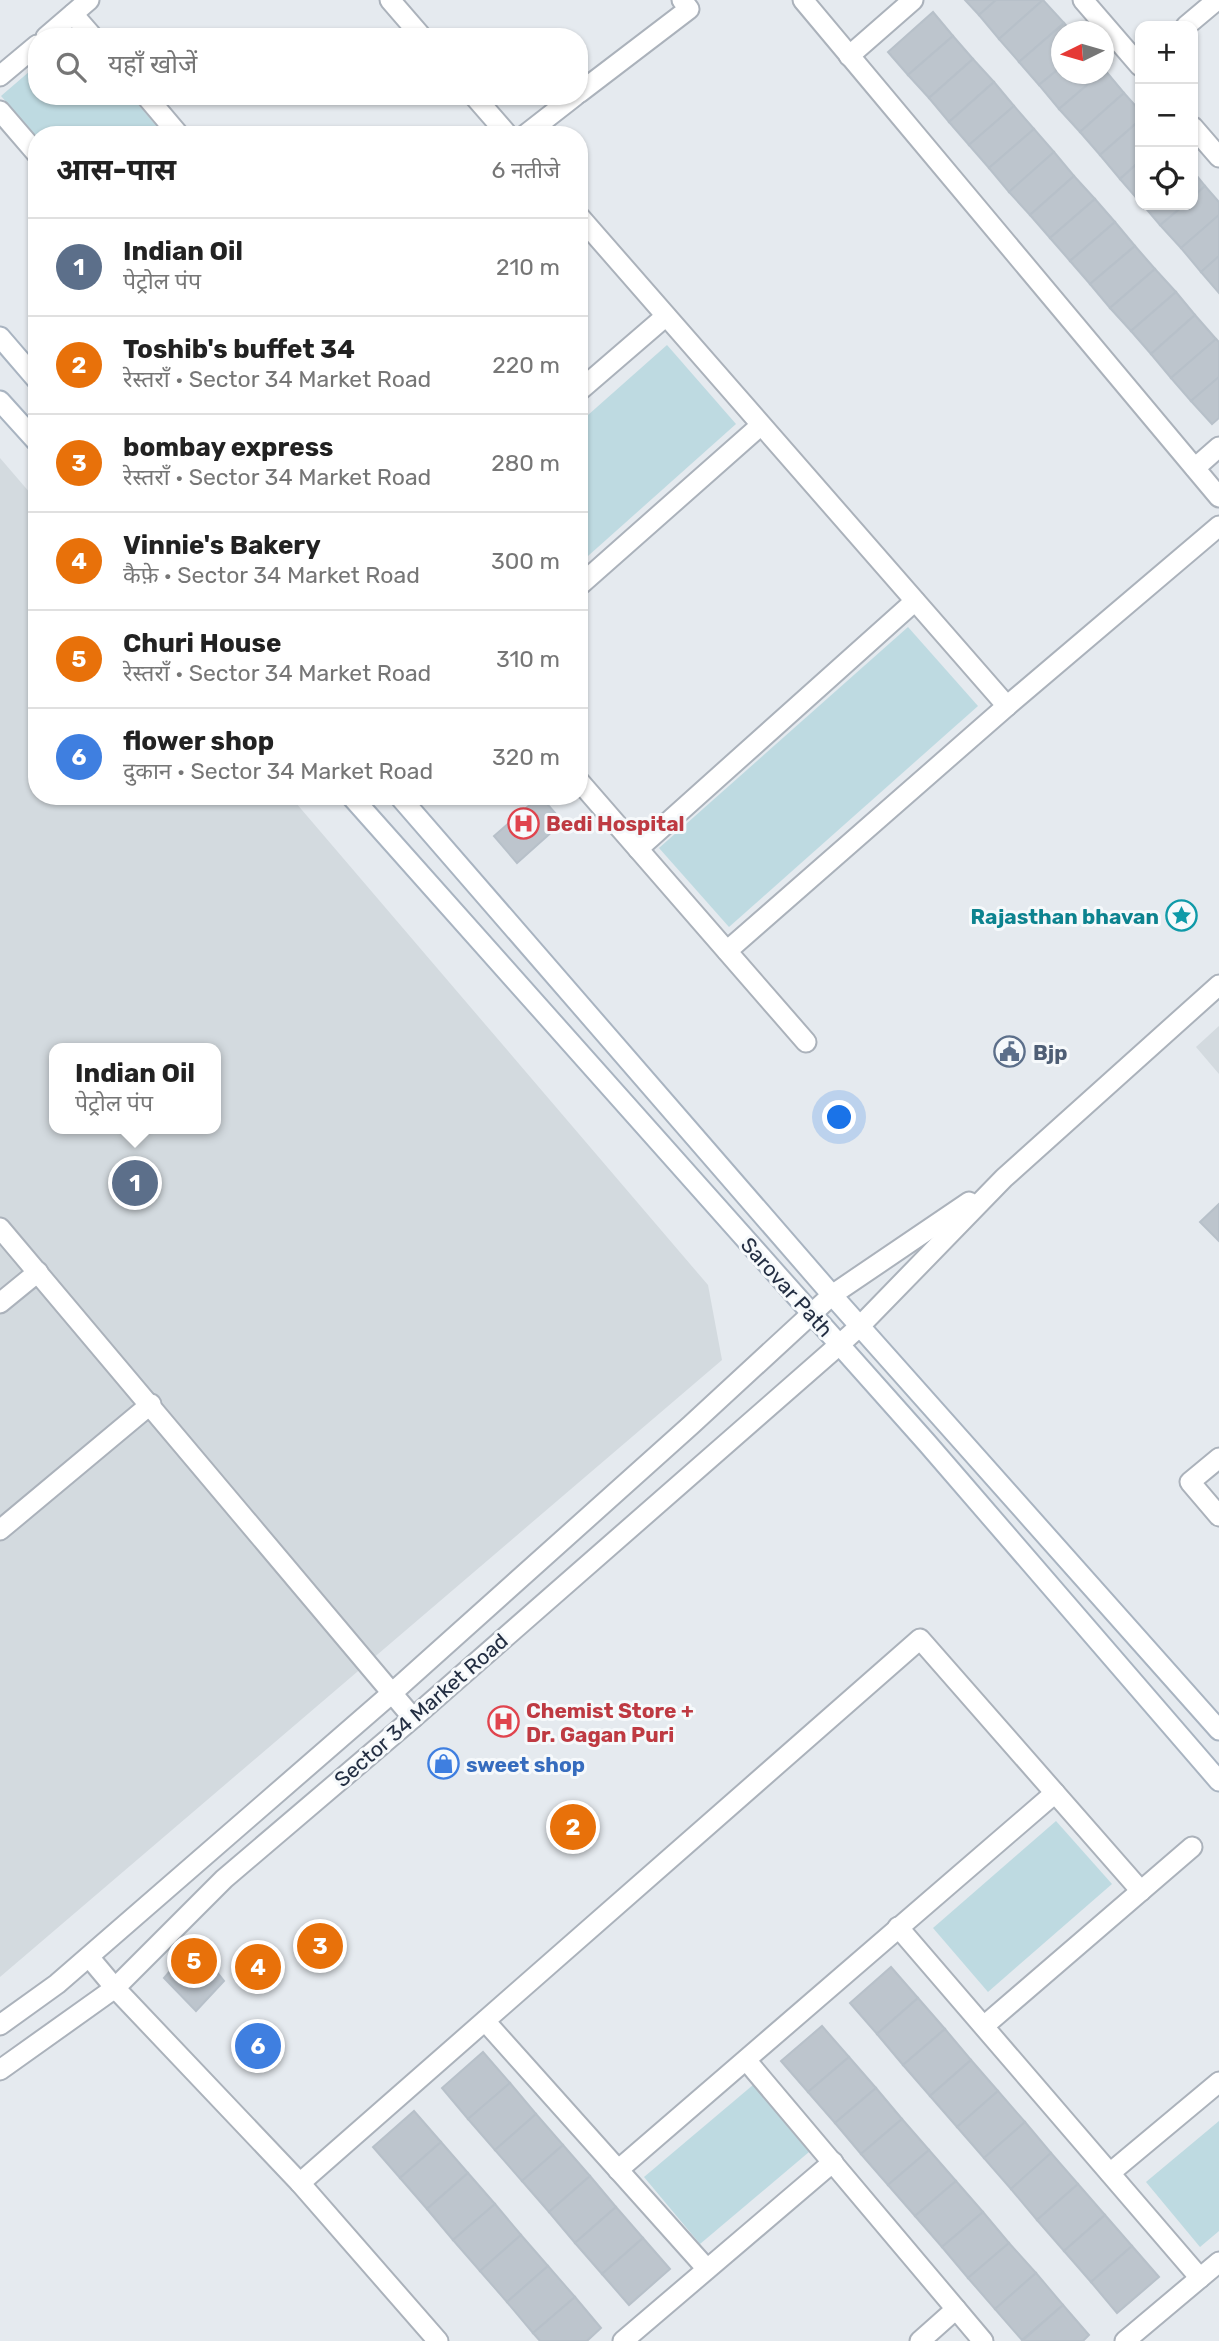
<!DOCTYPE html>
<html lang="hi">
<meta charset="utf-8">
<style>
:root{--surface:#fff;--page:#f2f2f2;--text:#222;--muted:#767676;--line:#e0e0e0;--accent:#1a73e8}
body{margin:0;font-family:Rubik,"Noto Sans Devanagari",sans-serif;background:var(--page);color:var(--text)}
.controls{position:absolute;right:21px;top:21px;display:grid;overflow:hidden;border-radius:14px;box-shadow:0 2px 5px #0004}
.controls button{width:63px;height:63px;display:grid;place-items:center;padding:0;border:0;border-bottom:2px solid var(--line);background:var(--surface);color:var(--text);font:35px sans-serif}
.compass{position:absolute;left:1051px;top:21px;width:63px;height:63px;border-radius:50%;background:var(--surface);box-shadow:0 2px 5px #0004;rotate:265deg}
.you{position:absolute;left:840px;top:1118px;width:24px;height:24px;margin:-18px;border:5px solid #fff;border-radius:50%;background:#1a73e8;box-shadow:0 0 0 10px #1a73e833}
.badge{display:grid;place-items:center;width:46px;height:46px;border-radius:50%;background:var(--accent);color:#fff;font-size:23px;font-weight:700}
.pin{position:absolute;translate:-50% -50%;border:4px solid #fff;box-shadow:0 2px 7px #0006}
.popup{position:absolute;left:49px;top:1043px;width:172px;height:91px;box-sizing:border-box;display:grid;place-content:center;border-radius:14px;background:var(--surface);filter:drop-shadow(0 2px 5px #0005);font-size:23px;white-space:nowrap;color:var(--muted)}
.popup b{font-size:26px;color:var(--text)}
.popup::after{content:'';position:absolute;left:50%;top:100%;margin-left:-14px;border:14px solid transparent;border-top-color:var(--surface)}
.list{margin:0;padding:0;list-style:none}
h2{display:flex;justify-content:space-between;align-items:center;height:91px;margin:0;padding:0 28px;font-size:30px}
h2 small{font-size:23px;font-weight:400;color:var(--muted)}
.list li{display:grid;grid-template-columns:46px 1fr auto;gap:21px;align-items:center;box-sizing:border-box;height:98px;padding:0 28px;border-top:2px solid var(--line)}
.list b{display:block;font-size:26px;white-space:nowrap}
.list p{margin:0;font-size:23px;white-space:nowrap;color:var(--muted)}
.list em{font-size:23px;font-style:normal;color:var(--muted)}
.icon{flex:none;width:38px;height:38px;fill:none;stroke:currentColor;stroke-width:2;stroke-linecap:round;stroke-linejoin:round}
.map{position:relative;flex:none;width:1219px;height:2341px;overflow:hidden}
.search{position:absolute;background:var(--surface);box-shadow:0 2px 5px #0004;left:28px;top:28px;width:560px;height:77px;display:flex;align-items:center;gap:18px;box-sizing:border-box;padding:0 24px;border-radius:28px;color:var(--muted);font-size:26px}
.panel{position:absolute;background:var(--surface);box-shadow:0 2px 5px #0004;left:28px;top:126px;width:560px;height:679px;border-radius:28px}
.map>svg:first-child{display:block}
.built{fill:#d3dadf;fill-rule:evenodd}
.green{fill:#bedae1}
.building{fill:#bdc5cd;stroke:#b7c0c9;stroke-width:2}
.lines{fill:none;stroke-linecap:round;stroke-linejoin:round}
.minor-casing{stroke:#abb2bb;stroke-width:23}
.tertiary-casing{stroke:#abb2bb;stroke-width:23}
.secondary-casing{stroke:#a9b4c1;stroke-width:23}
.minor{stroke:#fff;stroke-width:19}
.tertiary{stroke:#fff;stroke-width:19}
.secondary{stroke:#fff;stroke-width:19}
.labels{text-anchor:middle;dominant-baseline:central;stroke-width:6;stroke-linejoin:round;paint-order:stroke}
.health-label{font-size:21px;font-weight:bold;fill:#be3a42;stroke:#f6f9fb;text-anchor:start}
.culture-label{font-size:21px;font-weight:bold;fill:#0d838f;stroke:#f6f9fb;text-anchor:end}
.service-label{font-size:21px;font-weight:bold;fill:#4e5e75;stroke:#f6f9fb;text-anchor:start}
.street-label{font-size:21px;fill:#232e42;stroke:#f6f9fb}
.shop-label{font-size:21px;font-weight:bold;fill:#366cbe;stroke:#f6f9fb;text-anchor:start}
</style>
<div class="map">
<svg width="1219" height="2341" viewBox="0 0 1219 2341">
<rect width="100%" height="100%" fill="#e5eaef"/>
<g class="built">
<path d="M0,458L37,501V796H290L708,1285L722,1360L0,1977ZM54,1048H216V1129H54Z"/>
<path d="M1219,1026V1074L1196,1047Z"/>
</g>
<g class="green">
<path d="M37,65V96H131L164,135H37V137L1,96Z"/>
<path d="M667,345L736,424L579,564V423Z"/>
<path d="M908,627L978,706L729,927L659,848Z"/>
<path d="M1056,1821L1112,1884L988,1992L933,1928Z"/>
<path d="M753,2085L809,2152L700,2244L644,2177Z"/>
<path d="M1219,2121V2231L1200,2247L1146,2182Z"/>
</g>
<g class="building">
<path d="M965,0H996L979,15Z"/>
<path d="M996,0H1043L999,39L979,15Z"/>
<path d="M1043,0L1064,23L1019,62L999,39Z"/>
<path d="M933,12L953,36L908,75L888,52Z"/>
<path d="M1064,23L1072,32H1062V66L1039,85L1019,62Z"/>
<path d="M953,36L973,59L929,98L908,75Z"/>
<path d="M973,59L994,82L949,122L929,98Z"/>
<path d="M1062,66V74H1100L1059,109L1039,85Z"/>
<path d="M1104,69L1124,93L1080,132L1059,109L1100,74H1104Z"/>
<path d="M994,82L1014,106L969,145L949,122Z"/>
<path d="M1124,93L1140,111V120L1100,155L1080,132Z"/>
<path d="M1014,106L1034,129L989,168L969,145Z"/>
<path d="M1140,120V161L1120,179L1100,155Z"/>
<path d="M1034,129L1054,152L1009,192L989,168Z"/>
<path d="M1054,152L1074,176L1030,215L1009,192Z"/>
<path d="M1140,161V202L1120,179Z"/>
<path d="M1193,171L1205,186L1193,197Z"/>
<path d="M1074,176L1095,199L1050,238L1030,215Z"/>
<path d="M1205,186L1219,202V215L1181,248L1160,225L1184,205H1193V197Z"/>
<path d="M1095,199L1115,222L1070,261L1050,238Z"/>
<path d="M1143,205H1184L1160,225Z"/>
<path d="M1219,215V256L1201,272L1181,248Z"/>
<path d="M1115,222L1135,246L1090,284L1070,261Z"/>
<path d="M1135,246L1155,269L1110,308L1090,284Z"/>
<path d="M1219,256V293L1201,272Z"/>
<path d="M1155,269L1176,292L1131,331L1110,308Z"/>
<path d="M1176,292L1195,315L1151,354L1131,331Z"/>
<path d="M1195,315L1216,339L1171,378L1151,354Z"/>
<path d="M1216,339L1219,342V377L1191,401L1171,378Z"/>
<path d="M1219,377V418L1212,424L1191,401Z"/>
<path d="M540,796L563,822L517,863L494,836Z"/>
<path d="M1219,1204V1241L1200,1222Z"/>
<path d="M194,1943L224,1981L196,2011L164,1978Z"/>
<path d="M891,1967L918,1998L877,2034L850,2003Z"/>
<path d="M918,1998L945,2029L903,2065L877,2034Z"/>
<path d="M822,2026L849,2057L808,2092L781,2061Z"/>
<path d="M945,2029L971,2060L930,2096L903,2065Z"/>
<path d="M483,2052L510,2083L468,2119L442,2088Z"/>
<path d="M849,2057L876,2088L835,2123L808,2092Z"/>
<path d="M971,2060L998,2091L957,2127L930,2096Z"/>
<path d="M510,2083L536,2114L495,2150L468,2119Z"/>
<path d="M876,2088L902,2119L861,2154L835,2123Z"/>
<path d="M998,2091L1025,2122L984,2158L957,2127Z"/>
<path d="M414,2111L441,2142L400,2178L373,2147Z"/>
<path d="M536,2114L563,2145L522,2181L495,2150Z"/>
<path d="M902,2119L929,2150L888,2185L861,2154Z"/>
<path d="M1025,2122L1051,2153L1011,2189L984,2158Z"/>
<path d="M441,2142L468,2173L427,2209L400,2178Z"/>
<path d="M563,2145L590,2176L549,2212L522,2181Z"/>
<path d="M929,2150L956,2181L915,2216L888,2185Z"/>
<path d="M1051,2153L1078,2184L1037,2220L1011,2189Z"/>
<path d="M468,2173L495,2204L453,2240L427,2209Z"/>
<path d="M590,2176L616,2207L575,2243L549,2212Z"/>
<path d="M956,2181L983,2212L942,2247L915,2216Z"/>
<path d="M1078,2184L1105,2215L1064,2251L1037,2220Z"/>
<path d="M495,2204L521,2235L480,2271L453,2240Z"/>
<path d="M616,2207L643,2238L602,2274L575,2243Z"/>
<path d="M983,2212L1009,2243L968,2278L942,2247Z"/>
<path d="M1105,2215L1132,2246L1091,2282L1064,2251Z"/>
<path d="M521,2235L548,2266L507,2302L480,2271Z"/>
<path d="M643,2238L670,2269L629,2305L602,2274Z"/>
<path d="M1009,2243L1036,2273L995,2309L968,2278Z"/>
<path d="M1132,2246L1159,2277L1117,2313L1091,2282Z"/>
<path d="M548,2266L575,2297L533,2333L507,2302Z"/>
<path d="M1036,2273L1063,2305L1022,2340L995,2309Z"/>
<path d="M575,2297L601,2328L587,2341H540L533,2333Z"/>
<path d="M1063,2305L1089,2335L1083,2341H1022Z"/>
</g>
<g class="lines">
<defs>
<g id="minor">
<path d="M390,0L422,37"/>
<path d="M1083,0L1140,66"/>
<path d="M73,14L93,37"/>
<path d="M1186,26L1217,0"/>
<path d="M46,37L89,0"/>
<path d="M849,56L913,0"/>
<path d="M0,76L37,45"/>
<path d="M579,93L689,9L682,0"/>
<path d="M146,96L179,135"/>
<path d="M474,96L508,135"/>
<path d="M0,111L37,154"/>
<path d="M1193,127L1219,157"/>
<path d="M525,135L575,96"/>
<path d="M579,216L1007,706"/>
<path d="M579,391L666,316"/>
<path d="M1195,468L1219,447"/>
<path d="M579,586L761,425"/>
<path d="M579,781L806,1042"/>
<path d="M638,849L915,601"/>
<path d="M727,951L1007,706L1219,526"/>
<path d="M0,1303L38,1272"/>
<path d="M1219,1458L1190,1482L1219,1516"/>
<path d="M0,1530L151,1404"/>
<path d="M898,1927L1200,2278"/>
<path d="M485,2021L707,2269"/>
<path d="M984,2026L1192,1847"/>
<path d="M746,2060L983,2341"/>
<path d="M618,2170L1055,1793"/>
<path d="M1110,2173L1219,2082"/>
<path d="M300,2183L920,1639L1141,1891"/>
<path d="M623,2341L833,2162"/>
<path d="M920,2341L956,2309"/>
<path d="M1125,2341L1219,2262"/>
</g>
<g id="tertiary">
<path d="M803,0L1219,497"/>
<path d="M0,1228L413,1718"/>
<path d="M89,1957L115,1988L300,2183L438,2341"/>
<path d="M0,2025L57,1984L392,1693L691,1425L832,1295L969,1202"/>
<path d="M0,2070L115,1988L224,1879L413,1718L839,1345L860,1326L1004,1178L1219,985"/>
</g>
<g id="secondary">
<path d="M0,337L37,380"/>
<path d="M0,401L37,442"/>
<path d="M351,796L927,1443L1219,1781"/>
<path d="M399,796L832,1295L1219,1730"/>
</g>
</defs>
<use href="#minor" class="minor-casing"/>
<use href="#tertiary" class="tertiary-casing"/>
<use href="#secondary" class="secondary-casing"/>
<use href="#minor" class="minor"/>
<use href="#tertiary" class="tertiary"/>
<use href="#secondary" class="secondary"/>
</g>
<defs>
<symbol id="hospital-ring" viewBox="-11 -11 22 22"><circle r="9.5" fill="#f6f9fb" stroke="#e0444e" stroke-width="1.5"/><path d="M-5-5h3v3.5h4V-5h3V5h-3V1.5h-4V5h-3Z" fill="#e0444e"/></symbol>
<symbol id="sight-ring" viewBox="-11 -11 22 22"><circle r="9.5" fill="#f6f9fb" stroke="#0f9aa8" stroke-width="1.5"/><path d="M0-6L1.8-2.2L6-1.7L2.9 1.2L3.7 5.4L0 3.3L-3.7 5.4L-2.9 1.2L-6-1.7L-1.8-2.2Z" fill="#0f9aa8"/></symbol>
<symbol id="civic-ring" viewBox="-11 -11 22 22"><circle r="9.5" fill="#f6f9fb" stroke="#5c6f8a" stroke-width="1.5"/><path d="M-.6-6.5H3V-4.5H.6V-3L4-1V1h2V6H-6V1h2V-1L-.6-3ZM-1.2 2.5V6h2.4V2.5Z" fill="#5c6f8a"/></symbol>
<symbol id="shop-ring" viewBox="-11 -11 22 22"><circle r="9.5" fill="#f6f9fb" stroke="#3f7fe0" stroke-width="1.5"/><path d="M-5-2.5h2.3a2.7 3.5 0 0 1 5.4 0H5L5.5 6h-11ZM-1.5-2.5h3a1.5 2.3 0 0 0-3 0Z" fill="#3f7fe0"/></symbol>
</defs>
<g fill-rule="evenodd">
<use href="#hospital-ring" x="506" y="806" width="35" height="35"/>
<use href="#sight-ring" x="1164" y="898" width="35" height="35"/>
<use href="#civic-ring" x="992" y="1034" width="35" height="35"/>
<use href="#hospital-ring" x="486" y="1704" width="35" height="35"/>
<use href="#shop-ring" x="426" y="1746" width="35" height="35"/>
</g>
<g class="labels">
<g class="health-label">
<text x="546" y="823">Bedi Hospital</text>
<text x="526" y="1710">Chemist Store +<tspan x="526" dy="24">Dr. Gagan Puri</tspan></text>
</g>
<g class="culture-label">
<text x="1159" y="916">Rajasthan bhavan</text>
</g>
<g class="service-label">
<text x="1033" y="1052">Bjp</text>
</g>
<g class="street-label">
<text transform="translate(787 1287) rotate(48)">Sarovar Path</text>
<text transform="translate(421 1710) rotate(-41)">Sector 34 Market Road</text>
</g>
<g class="shop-label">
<text x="466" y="1764">sweet shop</text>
</g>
</g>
</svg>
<div class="controls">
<button>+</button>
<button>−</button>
<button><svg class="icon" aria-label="locate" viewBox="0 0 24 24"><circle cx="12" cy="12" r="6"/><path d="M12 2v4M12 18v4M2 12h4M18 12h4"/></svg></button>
</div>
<svg class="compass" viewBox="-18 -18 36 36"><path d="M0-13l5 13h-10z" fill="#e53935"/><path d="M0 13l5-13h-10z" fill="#767676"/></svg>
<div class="you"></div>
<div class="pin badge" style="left:135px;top:1183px;background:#5c6f8a">1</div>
<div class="popup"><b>Indian Oil</b>पेट्रोल पंप</div>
<div class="pin badge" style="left:573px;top:1827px;background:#e8710a">2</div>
<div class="pin badge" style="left:320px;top:1946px;background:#e8710a">3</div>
<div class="pin badge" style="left:258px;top:1967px;background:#e8710a">4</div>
<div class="pin badge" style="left:194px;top:1961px;background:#e8710a">5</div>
<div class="pin badge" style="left:258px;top:2046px;background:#3f7fe0">6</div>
<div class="search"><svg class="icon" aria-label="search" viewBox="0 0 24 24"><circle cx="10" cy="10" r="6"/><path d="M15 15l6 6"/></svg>यहाँ खोजें</div>
<section class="panel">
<h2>आस-पास<small>6 नतीजे</small></h2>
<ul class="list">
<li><span class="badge" style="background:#5c6f8a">1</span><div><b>Indian Oil</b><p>पेट्रोल पंप</p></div><em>210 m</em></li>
<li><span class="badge" style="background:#e8710a">2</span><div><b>Toshib's buffet 34</b><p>रेस्तराँ · Sector 34 Market Road</p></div><em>220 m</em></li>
<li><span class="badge" style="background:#e8710a">3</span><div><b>bombay express</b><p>रेस्तराँ · Sector 34 Market Road</p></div><em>280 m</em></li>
<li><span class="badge" style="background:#e8710a">4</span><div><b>Vinnie's Bakery</b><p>कैफ़े · Sector 34 Market Road</p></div><em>300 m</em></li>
<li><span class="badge" style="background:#e8710a">5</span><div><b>Churi House</b><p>रेस्तराँ · Sector 34 Market Road</p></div><em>310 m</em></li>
<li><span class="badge" style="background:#3f7fe0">6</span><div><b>flower shop</b><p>दुकान · Sector 34 Market Road</p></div><em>320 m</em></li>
</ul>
</section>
</div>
